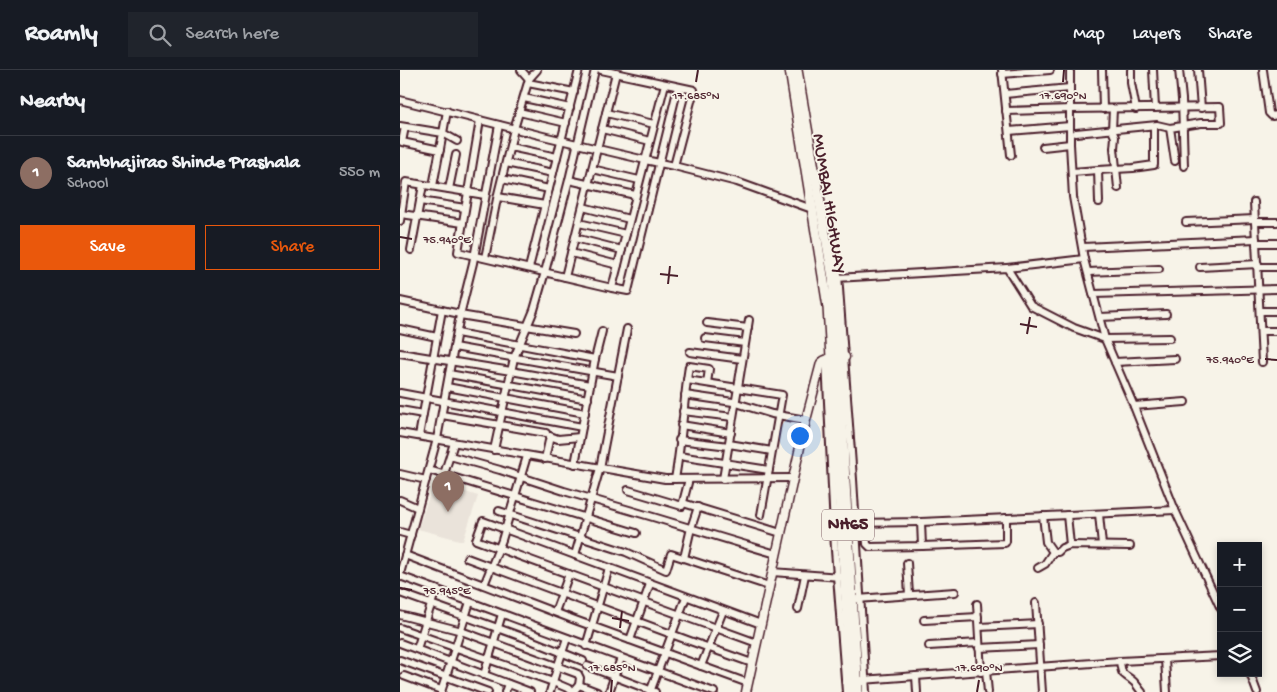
<!DOCTYPE html>
<meta charset="utf-8">
<style>
:root{--surface:#171b24;--page:#20242c;--text:#f1f3f6;--muted:#9ea1a6;--line:#363941;--accent:#ea580c}
body{margin:0;font-family:"Gochi Hand",sans-serif;background:var(--page);color:var(--text)}
.controls{position:absolute;right:15px;bottom:15px;display:grid;overflow:hidden;border-radius:0px;box-shadow:0 2px 8px #0003}
.controls button{width:45px;height:45px;display:grid;place-items:center;padding:0;border:0;border-bottom:1px solid var(--line);background:var(--surface);color:var(--text);font:25px sans-serif}
.you{position:absolute;left:399px;top:365px;width:18px;height:18px;margin:-12px;border:4px solid #fff;border-radius:50%;background:#1a73e8;box-shadow:0 0 0 8px #1a73e833}
.badge{display:grid;place-items:center;width:32px;height:32px;border-radius:50%;background:var(--accent);color:#fff;font-size:16px;font-weight:700}
.pin{position:absolute;translate:-50% -41px;filter:drop-shadow(0 1px 2px #0008)}
.pin::after{content:'';position:absolute;top:26px;width:18px;height:15px;background:inherit;clip-path:polygon(0 0,100% 0,50% 100%)}
.list{margin:0;padding:0;list-style:none}
h2{display:flex;justify-content:space-between;align-items:center;height:65px;margin:0;padding:0 20px;font-size:21px}
h2 small{font-size:16px;font-weight:400;color:var(--muted)}
.list li{display:grid;grid-template-columns:32px 1fr auto;gap:15px;align-items:center;box-sizing:border-box;height:75px;padding:0 20px;border-top:1px solid var(--line)}
.list b{display:block;font-size:19px;white-space:nowrap}
.list p{margin:0;font-size:16px;white-space:nowrap;color:var(--muted)}
.list em{font-size:16px;font-style:normal;color:var(--muted)}
.actions{display:flex;gap:10px;padding:15px 20px}
.actions a{flex:1;padding:11px 0;border:1px solid var(--accent);border-radius:0px;text-align:center;font-size:18px;color:var(--accent)}
.actions .main{background:var(--accent);color:#fff}
.icon{flex:none;width:28px;height:28px;fill:none;stroke:currentColor;stroke-width:2;stroke-linecap:round;stroke-linejoin:round}
.map{position:relative;flex:none;width:877px;height:622px;overflow:hidden}
header{display:flex;align-items:center;gap:30px;box-sizing:border-box;height:70px;padding:0 25px;background:var(--surface);border-bottom:1px solid var(--line)}
header strong{font-size:24px}
nav{display:flex;gap:28px;margin-inline-start:auto;font-size:18px}
.search{width:350px;height:45px;background:var(--page);display:flex;align-items:center;gap:12px;box-sizing:border-box;padding:0 18px;border-radius:0px;color:var(--muted);font-size:19px}
main{display:flex}
aside{flex:1;background:var(--surface)}
.map>svg:first-child{display:block}
.built{fill:#eae3da}
.lines{fill:none;stroke-linecap:round;stroke-linejoin:round}
.minor-casing{stroke:#4a1f2b;stroke-width:10}
.major-casing{stroke:#4a1f2b;stroke-width:11}
.highway-casing{stroke:#4a1f2b;stroke-width:12}
.minor{stroke:#f7f3e8;stroke-width:6}
.major{stroke:#f7f3e8;stroke-width:8}
.highway{stroke:#f7f3e8;stroke-width:9}
.ticks{fill:none;stroke:#4a1f2b;stroke-width:2}
.labels{text-anchor:middle;dominant-baseline:central;stroke-width:4;stroke-linejoin:round;paint-order:stroke}
.shield{fill:#f7f3e8;stroke:#7e5f64;stroke-width:1}
.shield-label{font-size:18px;font-weight:bold;fill:#4a1f2b}
.street-label{font-size:19px;fill:#4a1f2b;stroke:#f7f3e8}
.ticks-label{font-size:12px;text-anchor:middle;fill:#4a1f2b;stroke:#f7f3e8;stroke-width:4;stroke-linejoin:round;paint-order:stroke}
</style>
<header>
<strong>Roamly</strong>
<div class="search"><svg class="icon" aria-label="search" viewBox="0 0 24 24"><circle cx="10" cy="10" r="6"/><path d="M15 15l6 6"/></svg>Search here</div>
<nav><a>Map</a><a>Layers</a><a>Share</a></nav>
</header>
<main>
<aside>
<h2>Nearby<small></small></h2>
<ul class="list">
<li><span class="badge" style="background:#8d6e63">1</span><div><b>Sambhajirao Shinde Prashala</b><p>School</p></div><em>550 m</em></li>
</ul>
<div class="actions"><a class="main">Save</a><a>Share</a></div>
</aside>
<div class="map">
<svg width="877" height="622" viewBox="0 0 877 622">
<rect width="100%" height="100%" fill="#f7f3e8"/>
<filter id="ink" filterUnits="userSpaceOnUse"><feTurbulence type="fractalNoise" baseFrequency=".02" numOctaves="2"/><feDisplacementMap in="SourceGraphic" scale="10" xChannelSelector="R" yChannelSelector="G"/><feConvolveMatrix kernelMatrix="1 2 1 2 8 2 1 2 1" color-interpolation-filters="sRGB"/></filter>
<g filter="url(#ink)">
<path class="built" d="M34,412L78,426L63,471L18,459Z"/>
<g class="lines">
<defs>
<g id="minor">
<path d="M121,0L129,9"/>
<path d="M602,0L611,85"/>
<path d="M670,0V74L673,127L684,189L705,269L733,334L775,440L821,539"/>
<path d="M702,0L703,39"/>
<path d="M731,0V13L736,39"/>
<path d="M753,0L755,38"/>
<path d="M779,0L782,29L784,96"/>
<path d="M798,0L801,38"/>
<path d="M863,0L869,43L872,46L877,45"/>
<path d="M602,4L650,0"/>
<path d="M128,13L174,22"/>
<path d="M265,14L212,218L228,221L278,17"/>
<path d="M605,24L670,18"/>
<path d="M124,28L170,38"/>
<path d="M0,30L143,66L245,90L274,96L294,20L201,0"/>
<path d="M713,39L712,60L715,67L714,78L718,118"/>
<path d="M47,41L43,63L57,71"/>
<path d="M606,41L671,39L820,37L821,53H801L770,58L775,91"/>
<path d="M119,42L166,53"/>
<path d="M206,43L254,54"/>
<path d="M80,50L58,182L212,218"/>
<path d="M0,56L43,63L33,116"/>
<path d="M5,57L2,72L40,80"/>
<path d="M202,59L250,71"/>
<path d="M609,61L670,56"/>
<path d="M676,63L757,55L770,58"/>
<path d="M110,77L157,87"/>
<path d="M643,77L670,74"/>
<path d="M106,93L153,103"/>
<path d="M274,96L337,112L412,139"/>
<path d="M192,99L239,110"/>
<path d="M698,100L733,98L754,95V56"/>
<path d="M672,102L698,100L699,132"/>
<path d="M102,109L149,119"/>
<path d="M169,110L235,125"/>
<path d="M49,119L56,85"/>
<path d="M98,127L145,135"/>
<path d="M20,131L65,138"/>
<path d="M854,132L862,292"/>
<path d="M183,137L229,149"/>
<path d="M1,144L63,153"/>
<path d="M0,151L6,112L85,125"/>
<path d="M786,152L855,149"/>
<path d="M855,152H877"/>
<path d="M179,153L226,164"/>
<path d="M175,168L222,180"/>
<path d="M856,173H877"/>
<path d="M683,177L856,169"/>
<path d="M11,180L23,115"/>
<path d="M171,183L218,195"/>
<path d="M429,185L434,188L437,191L453,409L466,622"/>
<path d="M85,188L98,124L114,59L129,9L137,0"/>
<path d="M800,197L858,194"/>
<path d="M858,197H877"/>
<path d="M129,198L179,0"/>
<path d="M607,198L684,189"/>
<path d="M688,202L759,199"/>
<path d="M165,207L216,3"/>
<path d="M436,208L607,198L631,236L674,258L705,269L770,268"/>
<path d="M693,224L877,219"/>
<path d="M0,231L60,244"/>
<path d="M860,241H877"/>
<path d="M60,245L174,264"/>
<path d="M700,247L766,244"/>
<path d="M307,253L348,258"/>
<path d="M0,259L37,267"/>
<path d="M861,261H877"/>
<path d="M57,263L195,289L175,394"/>
<path d="M305,268L345,273"/>
<path d="M54,277L218,306"/>
<path d="M290,282L342,289"/>
<path d="M0,283L111,301L190,315"/>
<path d="M195,289L202,261"/>
<path d="M426,290L435,480L446,622"/>
<path d="M715,292L775,289"/>
<path d="M49,304L188,329"/>
<path d="M287,310L289,296L309,299L307,313"/>
<path d="M47,317L185,343"/>
<path d="M0,323L182,357"/>
<path d="M285,325L333,332L372,344L406,350"/>
<path d="M734,336L785,332"/>
<path d="M0,340L23,344"/>
<path d="M283,341L333,347"/>
<path d="M42,345L146,363"/>
<path d="M281,355L331,363"/>
<path d="M0,363L265,409L393,408"/>
<path d="M19,366L42,240"/>
<path d="M279,370L329,376"/>
<path d="M329,374L372,381"/>
<path d="M94,380L114,288L134,240L145,202L169,110L195,0"/>
<path d="M50,386L100,400L164,421L253,447L376,484"/>
<path d="M279,386L369,400"/>
<path d="M145,389L150,366L158,369L180,367"/>
<path d="M29,400L236,463"/>
<path d="M0,404L26,410"/>
<path d="M44,404L54,373"/>
<path d="M275,409C281,376 283,343 287,310L382,325L361,445"/>
<path d="M323,409L349,250"/>
<path d="M228,420L282,436L289,409"/>
<path d="M0,430L18,438"/>
<path d="M283,433L381,463"/>
<path d="M99,441L226,482L266,500L271,484L369,516"/>
<path d="M699,444L702,475"/>
<path d="M667,445L670,475"/>
<path d="M465,452L467,474L470,477L522,476L521,452"/>
<path d="M454,453L521,452L775,440"/>
<path d="M0,462L11,465"/>
<path d="M522,476L605,473L606,471V448"/>
<path d="M653,482H658L662,478L670,475L730,476"/>
<path d="M5,485L175,550L348,613"/>
<path d="M175,485L200,398L227,259"/>
<path d="M67,488L290,571L352,593"/>
<path d="M284,488L291,458L298,437"/>
<path d="M507,493L509,525"/>
<path d="M638,498L645,494L653,482L646,472L643,446"/>
<path d="M372,502L441,507"/>
<path d="M0,504L37,369L60,245L73,193L99,55"/>
<path d="M0,506L314,622"/>
<path d="M84,515L102,470L127,386"/>
<path d="M0,523L128,569L183,591"/>
<path d="M457,529L555,522"/>
<path d="M636,533L642,622"/>
<path d="M577,534L581,602"/>
<path d="M398,539L405,505"/>
<path d="M155,542L169,504"/>
<path d="M0,545L58,560L61,561C100,575 139,590 178,604L180,608L179,615L174,621L153,612C157,598 162,583 167,568"/>
<path d="M524,550L578,547"/>
<path d="M579,557L638,554"/>
<path d="M0,558L153,612L150,622"/>
<path d="M230,570L250,514"/>
<path d="M0,573L130,622"/>
<path d="M357,573C263,539 169,504 76,470L83,451L361,554"/>
<path d="M186,576L209,498"/>
<path d="M529,576L579,573"/>
<path d="M579,578L639,575"/>
<path d="M17,579L36,519"/>
<path d="M765,589L767,622"/>
<path d="M0,590L88,622"/>
<path d="M720,591C722,608 723,602 734,612C737,615 739,619 742,622"/>
<path d="M187,596L255,622"/>
<path d="M301,596L323,541"/>
<path d="M586,601L588,622"/>
<path d="M850,603L857,622"/>
<path d="M84,605L102,544"/>
<path d="M4,606L41,620"/>
<path d="M516,606L517,622"/>
<path d="M462,610L720,591L821,586"/>
<path d="M179,615L197,622"/>
<path d="M41,622L70,532"/>
<path d="M105,622L108,614"/>
<path d="M209,622L221,588"/>
<path d="M250,622L286,527"/>
</g>
<path id="major" d="M346,622L406,350L421,293C427,287 436,288 445,287"/>
<g id="highway">
<path d="M390,0L428,237L441,455L452,622"/>
<path d="M397,0L433,208L439,288L445,413L458,622"/>
</g>
</defs>
<use href="#minor" class="minor-casing"/>
<use href="#major" class="major-casing"/>
<use href="#highway" class="highway-casing"/>
<use href="#minor" class="minor"/>
<use href="#major" class="major"/>
<use href="#highway" class="highway"/>
</g>
</g>
<path class="ticks" d="M296,12L298,0M663,12L664,0M0,167L12,169M260,204L278,206M268,214L270,196M620,254L637,257M627,264L630,247M865,289L877,290M0,518L12,520M212,548L229,551M220,558L222,541M211,622L212,610M577,622L579,610"/>
<g class="labels">
<rect class="shield" x="422" y="439.5" width="52" height="31" rx="4"/>
<g class="shield-label">
<text x="448" y="455">NH65</text>
</g>
<g class="street-label">
<text transform="translate(428 134) rotate(81)">MUMBAI HIGHWAY</text>
</g>
</g>
<g class="ticks-label">
<text x="296" y="29">17.685°N</text>
<text x="663" y="29">17.690°N</text>
<text x="47" y="173">75.940°E</text>
<text x="830" y="293">75.940°E</text>
<text x="47" y="524">75.945°E</text>
<text x="212" y="601">17.685°N</text>
<text x="579" y="601">17.690°N</text>
</g>
</svg>
<div class="controls">
<button>+</button>
<button>−</button>
<button><svg class="icon" aria-label="layers" viewBox="0 0 24 24"><path d="M12 4l9 5-9 5-9-5zM3 14l9 5 9-5"/></svg></button>
</div>
<div class="you"></div>
<div class="pin badge" style="left:48px;top:442px;background:#8d6e63">1</div>
</div>
</main>
